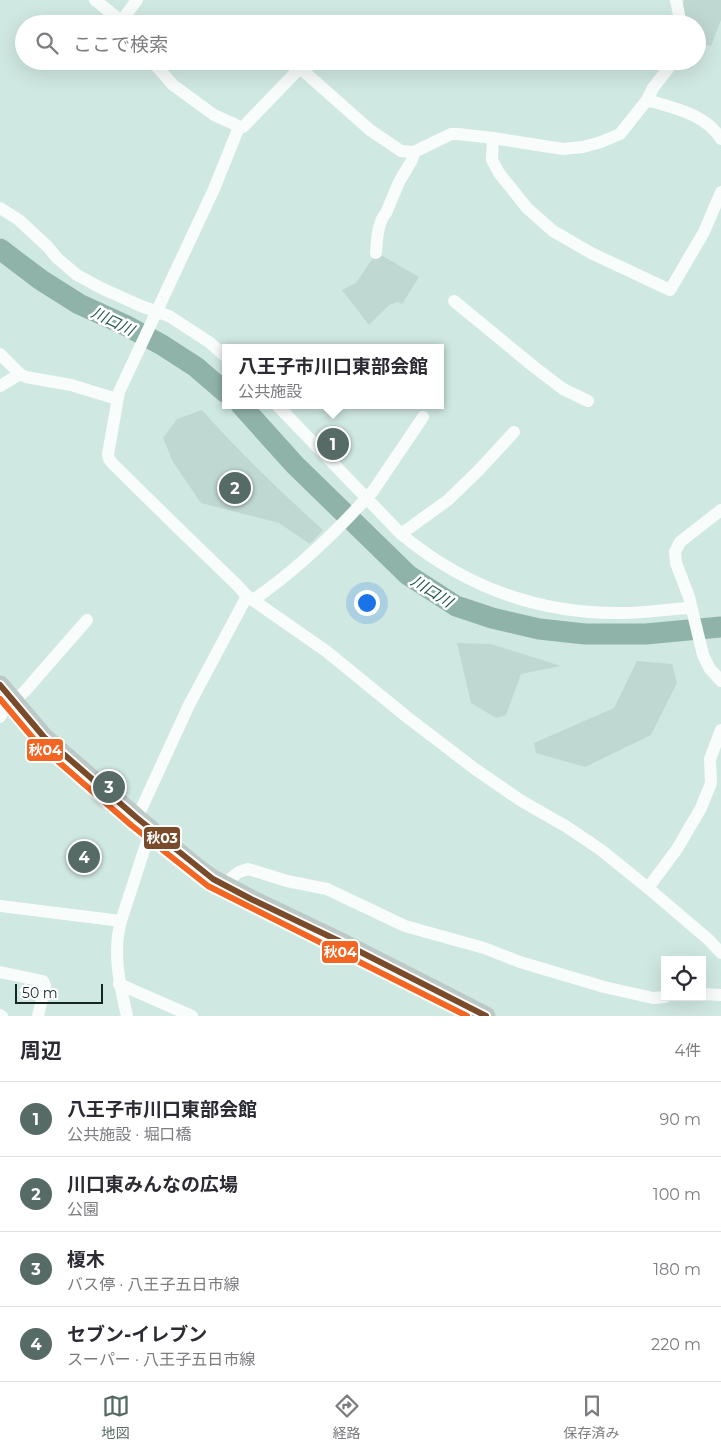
<!DOCTYPE html>
<html lang="ja">
<meta charset="utf-8">
<style>
:root{--surface:#fff;--page:#f2f2f3;--text:#2b2b33;--muted:#7c7c81;--line:#e1e1e2;--accent:#576b66}
body{margin:0;font-family:Montserrat,"Noto Sans JP",sans-serif;background:var(--page);color:var(--text)}
.controls{position:absolute;right:15px;bottom:15px;display:grid;overflow:hidden;border-radius:0px;box-shadow:0 5px 20px #0002}
.controls button{width:45px;height:45px;display:grid;place-items:center;padding:0;border:0;border-bottom:1px solid var(--line);background:var(--surface);color:var(--text);font:25px sans-serif}
.scale{position:absolute;left:15px;bottom:12px;width:88px;box-sizing:border-box;padding-left:5px;border:2px solid #162723;border-top:0;font-size:14px;line-height:18px;white-space:nowrap;color:#162723;-webkit-text-stroke:4px #fff;paint-order:stroke}
.you{position:absolute;left:366px;top:602px;width:18px;height:18px;margin:-12px;border:4px solid #fff;border-radius:50%;background:#1a73e8;box-shadow:0 0 0 8px #1a73e833}
.badge{display:grid;place-items:center;width:32px;height:32px;border-radius:50%;background:var(--accent);color:#fff;font-size:16px;font-weight:700}
.pin{position:absolute;translate:-50% -50%;border:2px solid #fff;box-shadow:0 1px 5px #0006}
.popup{position:absolute;left:222px;top:344px;width:222px;height:65px;box-sizing:border-box;display:grid;place-content:center;border-radius:0px;background:var(--surface);filter:drop-shadow(0 1px 4px #0005);font-size:16px;white-space:nowrap;color:var(--muted)}
.popup b{font-size:19px;color:var(--text)}
.popup::after{content:'';position:absolute;left:50%;top:100%;margin-left:-10px;border:10px solid transparent;border-top-color:var(--surface)}
.list{margin:0;padding:0;list-style:none}
h2{display:flex;justify-content:space-between;align-items:center;height:65px;margin:0;padding:0 20px;font-size:21px}
h2 small{font-size:16px;font-weight:400;color:var(--muted)}
.list li{display:grid;grid-template-columns:32px 1fr auto;gap:15px;align-items:center;box-sizing:border-box;height:75px;padding:0 20px;border-top:1px solid var(--line)}
.list b{display:block;font-size:19px;white-space:nowrap}
.list p{margin:0;font-size:16px;white-space:nowrap;color:var(--muted)}
.list em{font-size:16px;font-style:normal;color:var(--muted)}
.icon{flex:none;width:28px;height:28px;fill:none;stroke:currentColor;stroke-width:2;stroke-linecap:round;stroke-linejoin:round}
.map{position:relative;flex:none;width:721px;height:1016px;overflow:hidden}
.search{position:absolute;background:var(--surface);box-shadow:0 5px 20px #0002;left:15px;right:15px;top:15px;height:55px;display:flex;align-items:center;gap:12px;box-sizing:border-box;padding:0 18px;border-radius:28px;color:var(--muted);font-size:19px}
.sheet{height:365px;background:var(--surface)}
nav{display:flex;justify-content:space-around;align-items:center;box-sizing:border-box;height:70px;border-top:1px solid var(--line);background:var(--surface);font-size:14px;color:var(--muted)}
nav a{display:grid;justify-items:center;gap:2px}
nav .on{color:var(--accent)}
.map>svg:first-child{display:block}
.green{fill:#bfd8d1}
.lines{fill:none;stroke-linecap:round;stroke-linejoin:round}
.river{stroke:#90b3a9;stroke-width:21}
.minor{stroke:#f8fcfb;stroke-width:12}
.primary{stroke:#bdc9c6;stroke-width:19}
.bus-1-casing{stroke:#fff;stroke-width:10}
.bus-2-casing{stroke:#fff;stroke-width:10}
.bus-1{stroke:#7a4b2a;stroke-width:6}
.bus-2{stroke:#f26522;stroke-width:6}
.labels{text-anchor:middle;dominant-baseline:central;stroke-width:5;stroke-linejoin:round;paint-order:stroke}
.water-label{font-size:15px;font-style:italic;fill:#1d5549;stroke:#fff}
.line-badge{stroke:#fff;stroke-width:2}
.badge-label{font-size:14px;text-anchor:middle;font-weight:bold;fill:#fff}
</style>
<div class="map">
<svg width="721" height="1016" viewBox="0 0 721 1016">
<rect width="100%" height="100%" fill="#d0e8e2"/>
<g class="green">
<path d="M684,0H721V20L711,46L700,43L697,39V24H687L681,15Z"/>
<path d="M375,255H381L419,277L402,304L398,302L389,305L369,325L342,290L356,283Z"/>
<path d="M202,410C240,453 281,492 323,530L310,544L279,523L201,503L173,462L163,438L177,419Z"/>
<path d="M457,643L491,644L561,666L521,674L506,715L496,718L471,703Z"/>
<path d="M637,661L672,664L677,683L651,735L585,767L536,753L534,743L614,708Z"/>
</g>
<g class="lines">
<g class="river">
<path d="M0,249L41,280L79,304L125,325L162,345L196,367L225,392"/>
<path d="M241,405L295,465L408,575L456,606L492,618L539,629L585,634H646L721,627"/>
</g>
<g class="minor">
<path d="M95,0L125,24"/>
<path d="M676,0L681,24"/>
<path d="M122,20L137,0"/>
<path d="M152,61L173,85L214,115L234,124L239,127"/>
<path d="M674,61L653,88L647,100L620,134L601,142L583,147L563,149L493,138L458,134H451L414,152L401,151L370,130L300,68L243,127H239L214,189L119,392L108,454L109,459L113,464L175,525L237,585L247,596L326,651L407,717L475,769L520,800L567,827L601,850L648,888L709,940L721,953"/>
<path d="M647,100C673,108 706,114 721,139"/>
<path d="M493,138L492,160L499,173L527,208L553,231L591,253L670,290L704,232L721,192"/>
<path d="M0,208L19,220L48,247L57,258L77,275L101,288L141,306L169,316L209,342L225,356"/>
<path d="M376,253C377,241 377,223 386,213L399,182L412,160L414,152"/>
<path d="M454,301L533,366L563,389L588,401"/>
<path d="M0,354L20,374L26,377L71,385L117,399"/>
<path d="M0,386L20,374"/>
<path d="M277,405L401,534C466,588 539,614 622,613C645,613 668,609 691,608"/>
<path d="M721,510L680,542L675,552L676,563L689,597L703,655L710,669L721,681"/>
<path d="M401,534L448,500L478,471L514,432"/>
<path d="M253,600C297,570 337,531 373,491L423,417"/>
<path d="M0,717L3,712L25,691L87,620"/>
<path d="M137,818L189,705L247,596"/>
<path d="M226,886L231,878L239,872L248,869L287,881L327,889L405,926L484,948L520,962L604,987L653,998L665,997"/>
<path d="M648,888L677,849L701,808L711,783L710,759L721,730"/>
<path d="M0,906L121,921"/>
<path d="M0,972L43,981L45,986L38,1016"/>
<path d="M119,984L192,1016"/>
<path d="M702,994L721,995"/>
<path d="M0,1015L2,1016"/>
<path d="M127,1016C120,985 112,953 121,921L151,829"/>
</g>
<path class="primary" d="M0,685L44,737L137,818L199,869L213,879L251,899L337,940L486,1016"/>
<defs>
<path id="bus-1" d="M0,685L44,737L137,818L213,879L251,899L337,940L486,1016"/>
<path id="bus-2" d="M0,699L38,744L131,825L208,886L467,1016"/>
</defs>
<use href="#bus-1" class="bus-1-casing"/>
<use href="#bus-2" class="bus-2-casing"/>
<use href="#bus-1" class="bus-1"/>
<use href="#bus-2" class="bus-2"/>
</g>
<g class="labels">
<g class="water-label">
<text transform="translate(113 321) rotate(26)">川口川</text>
<text transform="translate(432 591) rotate(32)">川口川</text>
</g>
</g>
<g class="line-badge">
<rect x="26" y="738" width="38" height="24" rx="5" fill="#f26522"/>
<rect x="143" y="826" width="38" height="24" rx="5" fill="#7a4b2a"/>
<rect x="321" y="940" width="38" height="24" rx="5" fill="#f26522"/>
</g>
<g class="badge-label">
<text x="45" y="755">秋04</text>
<text x="162" y="843">秋03</text>
<text x="340" y="957">秋04</text>
</g>
</svg>
<div class="controls">
<button><svg class="icon" aria-label="locate" viewBox="0 0 24 24"><circle cx="12" cy="12" r="6"/><path d="M12 2v4M12 18v4M2 12h4M18 12h4"/></svg></button>
</div>
<div class="scale">50 m</div>
<div class="you"></div>
<div class="pin badge" style="left:333px;top:444px">1</div>
<div class="popup"><b>八王子市川口東部会館</b>公共施設</div>
<div class="pin badge" style="left:235px;top:488px">2</div>
<div class="pin badge" style="left:109px;top:787px">3</div>
<div class="pin badge" style="left:84px;top:857px">4</div>
<div class="search"><svg class="icon" aria-label="search" viewBox="0 0 24 24"><circle cx="10" cy="10" r="6"/><path d="M15 15l6 6"/></svg>ここで検索</div>
</div>
<section class="sheet">
<h2>周辺<small>4件</small></h2>
<ul class="list">
<li><span class="badge">1</span><div><b>八王子市川口東部会館</b><p>公共施設 · 堀口橋</p></div><em>90 m</em></li>
<li><span class="badge">2</span><div><b>川口東みんなの広場</b><p>公園</p></div><em>100 m</em></li>
<li><span class="badge">3</span><div><b>榎木</b><p>バス停 · 八王子五日市線</p></div><em>180 m</em></li>
<li><span class="badge">4</span><div><b>セブン-イレブン</b><p>スーパー · 八王子五日市線</p></div><em>220 m</em></li>
</ul>
</section>
<nav>
<a class="on"><svg class="icon" aria-label="map" viewBox="0 0 24 24"><path d="M3 6l6-2 6 2 6-2v14l-6 2-6-2-6 2zM9 4v14M15 6v14"/></svg>地図</a>
<a><svg class="icon" aria-label="directions" viewBox="0 0 24 24"><path d="M12 3l9 9-9 9-9-9zM9 14v-3h6M13 9l2 2-2 2"/></svg>経路</a>
<a><svg class="icon" aria-label="saved" viewBox="0 0 24 24"><path d="M7 4h10v16l-5-4-5 4z"/></svg>保存済み</a>
</nav>
